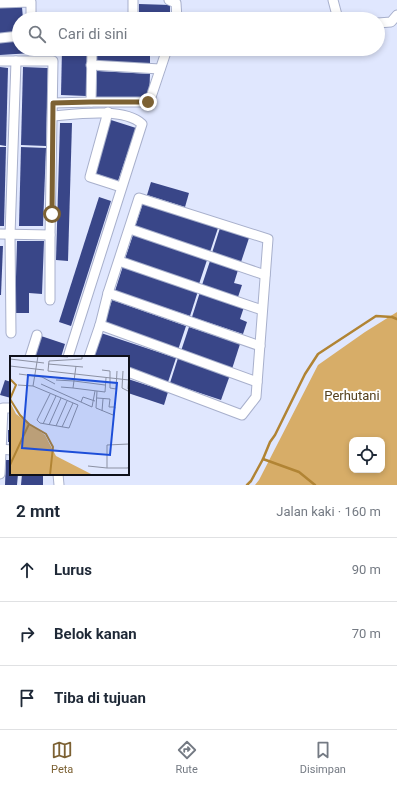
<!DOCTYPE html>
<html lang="id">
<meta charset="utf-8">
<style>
:root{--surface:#fff;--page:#f2f2f3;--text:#1f2937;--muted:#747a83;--line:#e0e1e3;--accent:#7c6133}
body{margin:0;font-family:Roboto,sans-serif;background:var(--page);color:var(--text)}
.controls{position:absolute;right:12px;bottom:12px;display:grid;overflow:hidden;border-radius:8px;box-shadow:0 2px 6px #0003}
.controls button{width:36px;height:36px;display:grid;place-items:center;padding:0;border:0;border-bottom:1px solid var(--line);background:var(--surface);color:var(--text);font:20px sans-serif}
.stop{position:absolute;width:12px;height:12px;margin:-9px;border:3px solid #7c6133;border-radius:50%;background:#fff}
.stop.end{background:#7c6133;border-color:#fff;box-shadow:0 1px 4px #0008}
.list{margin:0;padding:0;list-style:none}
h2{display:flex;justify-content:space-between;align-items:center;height:52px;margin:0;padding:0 16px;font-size:17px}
h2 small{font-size:13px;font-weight:400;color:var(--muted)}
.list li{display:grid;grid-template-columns:26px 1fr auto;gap:12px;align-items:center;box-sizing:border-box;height:64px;padding:0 16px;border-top:1px solid var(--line)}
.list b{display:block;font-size:15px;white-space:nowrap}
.list em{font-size:13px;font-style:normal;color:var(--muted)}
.icon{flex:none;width:22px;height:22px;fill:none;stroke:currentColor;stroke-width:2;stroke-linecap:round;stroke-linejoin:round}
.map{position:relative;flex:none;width:397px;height:485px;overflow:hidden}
.search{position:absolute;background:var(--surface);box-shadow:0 2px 6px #0003;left:12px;right:12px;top:12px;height:44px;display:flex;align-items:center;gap:10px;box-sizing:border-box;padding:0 14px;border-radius:22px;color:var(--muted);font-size:15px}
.sheet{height:244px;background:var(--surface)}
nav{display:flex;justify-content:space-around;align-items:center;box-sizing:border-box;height:56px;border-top:1px solid var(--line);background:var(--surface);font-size:11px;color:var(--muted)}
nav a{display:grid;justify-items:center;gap:2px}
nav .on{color:var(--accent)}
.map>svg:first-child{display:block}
.green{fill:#d7ad68;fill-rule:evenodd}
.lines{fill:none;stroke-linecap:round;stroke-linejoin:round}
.stream{stroke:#b18434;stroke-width:2.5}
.building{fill:#394688}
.street-casing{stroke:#a8b0cc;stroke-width:11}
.street{stroke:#fff;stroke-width:9}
.route{stroke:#7c6133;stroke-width:5}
.labels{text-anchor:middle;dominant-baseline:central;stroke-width:4;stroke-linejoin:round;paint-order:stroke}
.park-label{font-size:13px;fill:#55411f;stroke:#fff}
.inset-river{fill:none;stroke:#b18434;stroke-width:2}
.inset-road{fill:none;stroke:#8c91a3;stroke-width:1}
.view{fill:#1d4ed8;fill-opacity:0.15;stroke:#1d4ed8;stroke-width:2}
.inset-edge{fill:none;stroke:#0e101a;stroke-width:2}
</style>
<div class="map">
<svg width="397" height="485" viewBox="0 0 397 485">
<rect width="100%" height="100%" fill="#e0e7fe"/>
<path class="green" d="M397,312V485H255L259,480L318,365L365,332ZM352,440H382V470H352Z"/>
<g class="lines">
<g class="stream">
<path d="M263,459L270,442L275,435L305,374L318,354L376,316L392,317L397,319"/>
<path d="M247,485L251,481L263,459L299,472L315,485"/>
</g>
</g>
<g class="building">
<path d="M139,4L170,5V18L139,19Z"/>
<path d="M22,7L23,19H19V33L0,34V8Z"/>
<path d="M19,41V49H31L32,53L0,55V42Z"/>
<path d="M62,49H88L86,96L61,95Z"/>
<path d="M97,49H150V64L97,62Z"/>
<path d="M0,67L8,68L6,146L0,145Z"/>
<path d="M23,67L48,68L46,146L21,145Z"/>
<path d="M97,71L150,74L149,99L96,97Z"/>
<path d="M111,120L136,128L118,181L94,173Z"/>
<path d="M60,123H72L68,261L56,260Z"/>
<path d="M0,147H6L4,226H0Z"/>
<path d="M21,147L46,148L43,226H19Z"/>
<path d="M151,182L189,193L185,207L147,195Z"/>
<path d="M99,197L111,201L71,326L59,322Z"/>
<path d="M143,203L218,228L210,252L135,227Z"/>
<path d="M220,228L249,238L241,262L212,253Z"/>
<path d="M133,235L207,260L199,284L125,259Z"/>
<path d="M17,241H44L42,294L29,293V313H15Z"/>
<path d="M0,246H3L1,295H0Z"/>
<path d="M210,261L238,270L234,283L242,285L238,297L202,285Z"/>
<path d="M123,266L198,291L190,316L115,291Z"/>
<path d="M200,292L244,307L240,319L247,322L243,334L192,317Z"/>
<path d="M112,300L186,326L178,350L104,325Z"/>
<path d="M189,327L240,344L232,369L181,351Z"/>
<path d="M101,333L176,358L168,382L128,369V357H93Z"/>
<path d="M41,336L65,344L61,357H34Z"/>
<path d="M178,358L230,375L221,400L170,383Z"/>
<path d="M128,379L168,392L164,405L128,393Z"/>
<path d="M5,380L11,382V398L0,395Z"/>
<rect x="8" y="430" width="3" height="12"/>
<path d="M6,460H11V474H18L17,485H5Z"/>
<path d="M22,474H43V485H21Z"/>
</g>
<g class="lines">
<defs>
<g id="street">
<path d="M169,0L176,3L177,19"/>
<path d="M333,0L338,19"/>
<path d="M0,3L31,2V19"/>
<path d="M133,19V0"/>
<path d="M378,23L391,22L397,15"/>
<path d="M0,38L19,36"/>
<path d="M0,61H53L50,235L0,234"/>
<path d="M91,65L160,69"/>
<path d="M91,102L92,49"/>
<path d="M53,103L91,102H148L151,97L167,49"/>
<path d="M108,112L90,177L121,187"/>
<path d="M53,116C76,114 124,107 142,124L68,357"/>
<path d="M130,229L265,275"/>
<path d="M10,235L16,61"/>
<path d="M10,235L11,333"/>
<path d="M50,235V300"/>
<path d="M119,261L262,310"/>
<path d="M108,293L260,346"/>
<path d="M100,325L257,382"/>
<path d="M30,357L37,335"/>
<path d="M89,357L100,325L108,293L139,198L268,239L256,397L242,415L128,372"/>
<path d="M0,449L11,450"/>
<path d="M0,474L3,408H11"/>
<path d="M58,474L59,485"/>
</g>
</defs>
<use href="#street" class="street-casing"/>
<use href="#street" class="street"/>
</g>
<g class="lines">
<path class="route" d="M52,214L53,103L91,102H148"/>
</g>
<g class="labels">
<g class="park-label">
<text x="352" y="395">Perhutani</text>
</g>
</g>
<g transform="translate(10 356)">
<rect width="119" height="119" fill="#e0e7fe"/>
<path d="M0,46L6,58L35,79L46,100L83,119H0Z" fill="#d7ad68"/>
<path class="inset-river" d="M0,23L6,29L0,43L10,59L19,68L0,109M19,68L36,78L43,91L40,119"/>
<path class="inset-road" d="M28,0L23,30L68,49L59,72L30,67L27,64L40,38M42,0L58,1M72,0V3L39,5L38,15L119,24M0,3L34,7M38,8L73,11M0,10L34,14M66,10L63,32L95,36L96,22M92,14L100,15V32L106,33L107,15M113,15L112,32L118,35M9,18L32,21L45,28M46,24L64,25M64,25L95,29M31,28L82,51L85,35M8,29L23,30M51,31L63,32M118,33L119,15M87,42L100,43L99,51H105L103,59L86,52L87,35M71,46L73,41L85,45M92,55L93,43M33,68L46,40M39,69L51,42M46,70L57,45M52,71L63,47M78,110L97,112H118L119,109M97,112V89L119,88"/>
<path class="view" d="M18,19L107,27L100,99L12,92Z"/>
<rect width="119" height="119" class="inset-edge"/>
</g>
</svg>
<div class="controls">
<button><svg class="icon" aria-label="locate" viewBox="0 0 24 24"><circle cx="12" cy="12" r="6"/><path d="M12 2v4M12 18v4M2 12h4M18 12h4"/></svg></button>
</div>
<div class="stop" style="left:52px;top:214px"></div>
<div class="stop end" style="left:148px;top:102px"></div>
<div class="search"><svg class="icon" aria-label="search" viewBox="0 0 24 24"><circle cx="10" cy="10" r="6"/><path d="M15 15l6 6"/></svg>Cari di sini</div>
</div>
<section class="sheet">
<h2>2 mnt<small>Jalan kaki · 160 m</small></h2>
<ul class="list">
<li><svg class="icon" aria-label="ahead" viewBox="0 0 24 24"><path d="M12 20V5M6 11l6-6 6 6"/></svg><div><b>Lurus</b></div><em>90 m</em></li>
<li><svg class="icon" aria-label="right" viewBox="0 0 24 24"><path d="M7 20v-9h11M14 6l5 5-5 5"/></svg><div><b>Belok kanan</b></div><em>70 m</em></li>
<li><svg class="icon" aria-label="arrive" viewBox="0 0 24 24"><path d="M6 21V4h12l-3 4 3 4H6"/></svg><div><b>Tiba di tujuan</b></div></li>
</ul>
</section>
<nav>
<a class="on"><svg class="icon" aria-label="map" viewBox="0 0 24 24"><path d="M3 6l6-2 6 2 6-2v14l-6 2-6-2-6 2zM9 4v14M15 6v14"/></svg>Peta</a>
<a><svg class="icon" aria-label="directions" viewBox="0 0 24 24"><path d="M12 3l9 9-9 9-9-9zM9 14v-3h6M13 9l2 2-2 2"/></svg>Rute</a>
<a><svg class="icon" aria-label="saved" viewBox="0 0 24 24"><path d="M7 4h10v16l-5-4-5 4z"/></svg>Disimpan</a>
</nav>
